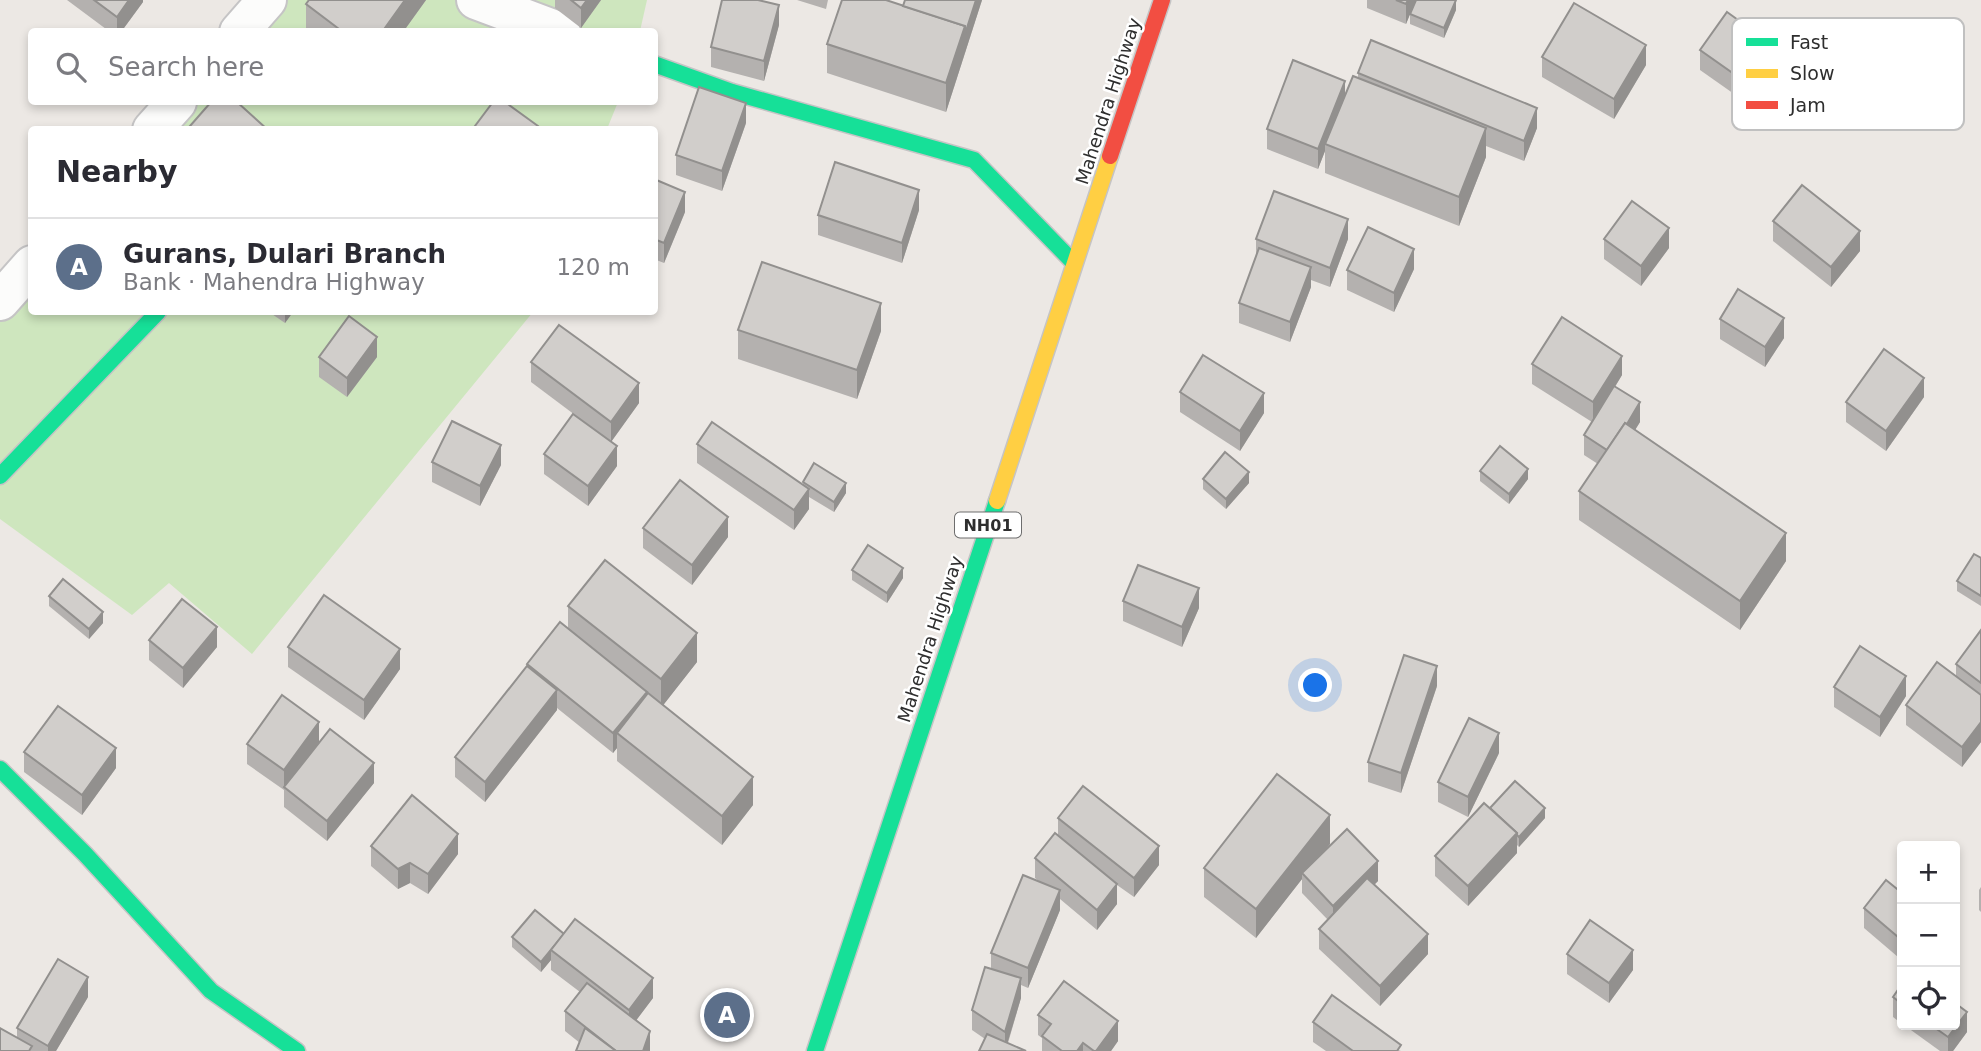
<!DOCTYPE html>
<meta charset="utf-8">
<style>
:root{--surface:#fff;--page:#f7f7f7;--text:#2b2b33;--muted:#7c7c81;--line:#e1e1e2;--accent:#706f6e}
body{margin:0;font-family:"DejaVu Sans",sans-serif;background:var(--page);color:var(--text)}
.controls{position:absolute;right:21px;bottom:21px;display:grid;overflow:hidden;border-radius:7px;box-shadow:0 4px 10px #0003}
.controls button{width:63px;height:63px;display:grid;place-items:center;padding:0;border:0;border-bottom:2px solid var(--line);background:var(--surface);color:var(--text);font:35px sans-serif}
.you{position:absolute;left:1316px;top:686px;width:24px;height:24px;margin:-18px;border:5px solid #fff;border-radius:50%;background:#1a73e8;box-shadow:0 0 0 10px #1a73e833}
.badge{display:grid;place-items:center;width:46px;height:46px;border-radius:50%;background:var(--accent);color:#fff;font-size:23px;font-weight:700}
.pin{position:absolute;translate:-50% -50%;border:4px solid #fff;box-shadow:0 2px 7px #0006}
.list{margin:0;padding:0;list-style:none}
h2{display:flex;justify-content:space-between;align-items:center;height:91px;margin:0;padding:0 28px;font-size:30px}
h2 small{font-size:23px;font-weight:400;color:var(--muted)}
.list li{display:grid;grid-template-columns:46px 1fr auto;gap:21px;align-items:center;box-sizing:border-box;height:98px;padding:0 28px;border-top:2px solid var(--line)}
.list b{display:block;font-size:26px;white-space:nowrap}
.list p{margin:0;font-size:23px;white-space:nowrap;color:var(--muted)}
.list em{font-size:23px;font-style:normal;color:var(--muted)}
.icon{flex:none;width:38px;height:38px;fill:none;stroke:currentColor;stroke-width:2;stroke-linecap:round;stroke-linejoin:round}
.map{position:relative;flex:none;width:1981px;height:1051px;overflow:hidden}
.search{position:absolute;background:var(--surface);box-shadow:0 4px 10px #0003;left:28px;top:28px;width:630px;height:77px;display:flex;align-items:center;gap:18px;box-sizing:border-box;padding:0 24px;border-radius:7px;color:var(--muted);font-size:26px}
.panel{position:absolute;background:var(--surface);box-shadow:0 4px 10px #0003;left:28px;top:126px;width:630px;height:189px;border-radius:7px}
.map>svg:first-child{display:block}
.green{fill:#cee6be}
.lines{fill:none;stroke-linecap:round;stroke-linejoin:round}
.street-casing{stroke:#c5c4c5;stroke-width:42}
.fast-casing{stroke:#c5c4c5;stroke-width:19}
.slow-casing{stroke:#c5c4c5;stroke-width:19}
.jam-casing{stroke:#c5c4c5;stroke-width:19}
.street{stroke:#fcfcfb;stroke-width:38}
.fast{stroke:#16e098;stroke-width:16}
.slow{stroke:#ffcf43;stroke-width:16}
.jam{stroke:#f24e42;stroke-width:16}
.wall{fill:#b4b1af}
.shaded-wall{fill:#92908e}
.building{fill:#d1cecb;stroke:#92908e;stroke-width:2}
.labels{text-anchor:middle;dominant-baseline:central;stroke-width:5;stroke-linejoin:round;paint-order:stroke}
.shield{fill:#fff;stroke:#6d6d6d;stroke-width:2}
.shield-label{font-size:16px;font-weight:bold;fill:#2e2e2e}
.street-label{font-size:18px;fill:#2e2e2e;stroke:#fff}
.key{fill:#fff;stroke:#c0c0c0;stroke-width:2}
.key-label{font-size:19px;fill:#2e2e2e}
</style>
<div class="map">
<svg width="1981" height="1051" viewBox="0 0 1981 1051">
<rect width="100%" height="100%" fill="#ece8e4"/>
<g class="green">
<path d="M267,0H647L640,31L239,32Z"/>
<path d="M177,102H618L607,129L152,130Z"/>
<path d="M31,265L32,312H533L252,654L169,583L132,615L0,519V301Z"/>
</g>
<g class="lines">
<defs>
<g id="street">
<path d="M476,0L561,32"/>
<path d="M239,32L267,0"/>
<path d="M152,130L177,102"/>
<path d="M0,301L32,265"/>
</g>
<g id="fast">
<path d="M654,64L732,92L974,160L1074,263"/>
<path d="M0,476L158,312"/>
<path d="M0,769L85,854L211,991L297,1051"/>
<path d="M815,1051L997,501"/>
</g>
<path id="slow" d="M997,501L1110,156"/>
<path id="jam" d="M1110,156L1162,0"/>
</defs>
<use href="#street" class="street-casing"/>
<use href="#fast" class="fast-casing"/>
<use href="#slow" class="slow-casing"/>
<use href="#jam" class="jam-casing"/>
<use href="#street" class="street"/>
<use href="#fast" class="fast"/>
<use href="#slow" class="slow"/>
<use href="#jam" class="jam"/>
</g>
<g class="wall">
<path d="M67,0H143V2L121,32H110Z"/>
<path d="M309,0H426L403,32H306V4Z"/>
<path d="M555,0H601L581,28L555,8Z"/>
<path d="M797,0H828L826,9Z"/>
<path d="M905,0H982L946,112L827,73V44L903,6Z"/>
<path d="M1367,0H1456V10L1444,38L1410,24V14L1406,24L1367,8Z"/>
<path d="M779,25L764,81L711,67V47Z"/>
<path d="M1700,50L1781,71L1754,108L1700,70Z"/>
<path d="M1542,57L1646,65L1614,119L1542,77Z"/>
<path d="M1358,73L1537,128L1524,161L1486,146V157L1459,226L1325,173V151L1318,169L1267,149V129L1345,94L1358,78Z"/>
<path d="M746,123L722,191L676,175V155Z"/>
<path d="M654,179L685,212L664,263L654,259Z"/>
<path d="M919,210L902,263L818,235V215Z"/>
<path d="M1773,221L1860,251L1831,287L1773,241Z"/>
<path d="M1256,239H1348L1330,287L1311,280V287L1290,342L1239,323V303L1256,258Z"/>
<path d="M1604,239L1669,248L1641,286L1604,259Z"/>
<path d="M1414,269L1394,312L1347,290V270Z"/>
<path d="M269,312H293L285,323Z"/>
<path d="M1720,319L1784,338L1765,367L1720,339Z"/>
<path d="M738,330L881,331L857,399L738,359Z"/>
<path d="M319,357H377L347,397L319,377Z"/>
<path d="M531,362L639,403L611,442L531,382Z"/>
<path d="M1532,364L1622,375L1615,387L1640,422L1635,430L1786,561L1740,630L1579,520V491L1598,464L1584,455V435L1592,422L1532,384Z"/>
<path d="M1180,392L1264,413L1240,451L1180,412Z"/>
<path d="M1924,397L1886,451L1846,422V402Z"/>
<path d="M697,444L803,485V482L846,493L834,512L809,497V509L794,530L697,463Z"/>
<path d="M544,454L617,466L588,506L544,474Z"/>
<path d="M432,462L501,465L480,506L432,482Z"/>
<path d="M1480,471L1528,479L1509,504L1480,481Z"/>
<path d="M1203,479L1249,483L1226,509L1203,489Z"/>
<path d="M643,528L728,537L692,585L643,548Z"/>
<path d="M1981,558V606L1957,591V581Z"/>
<path d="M852,570L903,578L887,603L852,580Z"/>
<path d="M49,596L103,623L89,639L49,606Z"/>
<path d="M1123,601L1199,608L1182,647L1123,621Z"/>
<path d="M568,606L697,662L663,705L753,805L722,845L617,761V748L613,753L557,708V710L485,802L455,777V757L527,667V664L568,629Z"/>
<path d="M1981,630V742L1962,767L1906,725V705L1956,676V664Z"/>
<path d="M149,640L217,647L183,688L149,660Z"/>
<path d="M288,647L400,669L364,720L288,667Z"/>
<path d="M1437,686L1401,793L1368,782V762Z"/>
<path d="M1834,687L1906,696L1880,737L1834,707Z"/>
<path d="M319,742L374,783L327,841L284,807V790L247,764V744Z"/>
<path d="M24,752L116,768L82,815L24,772Z"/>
<path d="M1499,753L1468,817L1438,802V782Z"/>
<path d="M1490,808L1545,818L1519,847L1517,845V853L1468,906L1435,876V856Z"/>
<path d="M1058,818L1159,865L1134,897L1117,885V904L1097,930L1060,899V910L1028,988L1021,985V998L1008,1043L985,1039L972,1030V1010L991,969V953L1040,882L1035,878V858L1058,835Z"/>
<path d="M1330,844L1321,854L1378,881L1374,885L1428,954L1380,1006L1319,949V929L1328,920L1302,893V879L1256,938L1204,897V868Z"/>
<path d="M371,846L458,854L428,894L410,883L398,889L371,866Z"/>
<path d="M1981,887V912L1979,910V890Z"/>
<path d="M1902,893L1898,957L1864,928V908Z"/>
<path d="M564,934L653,998L636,1020L580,1043L565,1031V1011L580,992L551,970V960L541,972L512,947V937Z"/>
<path d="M1567,954L1633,970L1609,1003L1567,974Z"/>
<path d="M1902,984V1024L1893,1017V997Z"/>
<path d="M88,997L56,1051H0L17,1038V1028Z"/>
<path d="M1038,1015L1118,1041L1111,1051H1042V1038L1038,1035Z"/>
<path d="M1313,1022L1401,1051H1326L1313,1042Z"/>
<path d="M1904,1025H1955L1967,1032L1953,1051H1940Z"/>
</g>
<g class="shaded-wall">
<path d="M129,0H143V2L121,32H117V17Z"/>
<path d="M405,0H426L403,32H382Z"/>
<path d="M587,0H601L581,28V8Z"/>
<path d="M976,0H982L946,112V83L965,26Z"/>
<path d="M1408,0H1416L1406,24V4Z"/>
<path d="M1456,0V10L1444,38V28Z"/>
<path d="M779,5V25L764,81V61Z"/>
<path d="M1646,45V65L1614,119V99Z"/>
<path d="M1781,51V71L1754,108V88Z"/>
<path d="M1345,81V101L1325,144V151L1318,169V149Z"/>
<path d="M746,103V123L722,191V171Z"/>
<path d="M1537,108V128L1524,161V141Z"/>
<path d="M1486,128V157L1459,226V197Z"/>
<path d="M919,190V210L902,263V243Z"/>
<path d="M685,192V212L664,263V243Z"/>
<path d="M1348,219V239L1330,287V268Z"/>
<path d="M1669,228V248L1641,286V266Z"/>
<path d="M1860,231V251L1831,287V267Z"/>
<path d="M1414,249V269L1394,312V293Z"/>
<path d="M1311,267V287L1290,342V322Z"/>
<path d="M881,303V331L857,399V370Z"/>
<path d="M285,312H293L285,323Z"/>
<path d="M1784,318V338L1765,367V347Z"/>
<path d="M377,337V357L347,397V378Z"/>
<path d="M1622,356V375L1593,422V402Z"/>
<path d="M1924,378V397L1886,451V431Z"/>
<path d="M639,383V403L611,442V422Z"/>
<path d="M1264,393V413L1240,451V431Z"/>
<path d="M1640,402V422L1609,472V452Z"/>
<path d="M501,445V465L480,506V486Z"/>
<path d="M617,446V466L588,506V486Z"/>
<path d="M1528,469V479L1509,504V494Z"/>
<path d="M1249,472V483L1226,509V499Z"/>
<path d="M846,483V493L834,512V502Z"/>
<path d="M809,489V509L794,530V510Z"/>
<path d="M728,517V537L692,585V565Z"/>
<path d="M1786,533V561L1740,630V601Z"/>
<path d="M903,568V578L887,603V593Z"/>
<path d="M1199,588V608L1182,647V627Z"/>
<path d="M103,612V623L89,639V629Z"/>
<path d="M217,627V647L183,688V668Z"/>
<path d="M697,633V662L661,708V679Z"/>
<path d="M400,649V669L364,720V700Z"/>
<path d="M1437,666V686L1401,793V773Z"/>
<path d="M1906,676V696L1880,737V717Z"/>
<path d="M557,690V710L485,802V782Z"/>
<path d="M647,692V712L617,733V748L613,753V733Z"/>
<path d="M319,722V742L284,787V770Z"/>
<path d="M1981,722V742L1962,767V747Z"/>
<path d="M1499,733V753L1468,817V797Z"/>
<path d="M116,748V768L82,815V795Z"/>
<path d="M374,763V783L327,841V821Z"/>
<path d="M753,777V805L722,845V816Z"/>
<path d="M1545,808V818L1519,847V837Z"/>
<path d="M1330,815V844L1304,876L1302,873V879L1256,938V909Z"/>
<path d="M1517,833V853L1468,906V886Z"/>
<path d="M458,834V854L428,894V874Z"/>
<path d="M1159,846V865L1134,897V878Z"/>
<path d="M1378,861V881L1333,926V906Z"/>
<path d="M410,863V883L398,889V869Z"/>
<path d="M1117,884V904L1097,930V910Z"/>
<path d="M1060,890V910L1028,988V968Z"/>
<path d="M1902,931V951L1898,957V937Z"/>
<path d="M564,934L551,950V960L541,972V962Z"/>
<path d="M1428,934V954L1380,1006V986Z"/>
<path d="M1633,950V970L1609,1003V983Z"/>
<path d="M88,977V997L56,1051H48V1046Z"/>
<path d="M653,978V998L629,1030V1010Z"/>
<path d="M1021,978V998L1005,1051V1032Z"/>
<path d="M1967,1012V1032L1953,1051H1948V1037Z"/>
<path d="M1118,1021V1041L1111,1051H1096Z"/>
<path d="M650,1031V1051H643Z"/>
<path d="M1083,1043V1051H1077Z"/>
</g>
<g class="building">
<path d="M94,0H129L117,17Z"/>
<path d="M309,0H405L382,32H343L306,4Z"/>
<path d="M571,0H587L581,8Z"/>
<path d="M722,0H758L779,5L764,61L711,47Z"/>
<path d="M842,0H886L965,26L946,83L827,44Z"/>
<path d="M905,0H976L965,34V26L903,6Z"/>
<path d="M1396,0H1408L1406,4Z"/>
<path d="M1416,0H1456L1444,28L1410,14Z"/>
<path d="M1574,3L1646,45L1614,99L1542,57Z"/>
<path d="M1727,12L1781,51L1754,88L1700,50Z"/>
<path d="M1371,40L1537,108L1524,141L1358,73Z"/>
<path d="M1293,60L1345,81L1318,149L1267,129Z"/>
<path d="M1353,76L1486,128L1459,197L1325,144Z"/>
<path d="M699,87L746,103L722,171L676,155Z"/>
<path d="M211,102H237L268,130H194L190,126Z"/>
<path d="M493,102H505L538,126L536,130H472Z"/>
<path d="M835,162L919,190L902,243L818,215Z"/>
<path d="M654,179L685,192L664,243L654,239Z"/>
<path d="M1802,185L1860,231L1831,267L1773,221Z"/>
<path d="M1274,191L1348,219L1330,268L1256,239Z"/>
<path d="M1632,201L1669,228L1641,266L1604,239Z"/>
<path d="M1368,227L1414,249L1394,293L1347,270Z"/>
<path d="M1259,248L1311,267L1290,322L1239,303Z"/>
<path d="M762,262L881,303L857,370L738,330Z"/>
<path d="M1738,289L1784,318L1765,347L1720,319Z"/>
<path d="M349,316L377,337L347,378L319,357Z"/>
<path d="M1562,317L1622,356L1593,402L1532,364Z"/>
<path d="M559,325L639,383L611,422L531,362Z"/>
<path d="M1884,349L1924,378L1886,431L1846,402Z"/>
<path d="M1203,355L1264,393L1240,431L1180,392Z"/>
<path d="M1614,386L1640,402L1627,424L1625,423L1607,450L1584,435Z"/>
<path d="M573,414L617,446L588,486L544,454Z"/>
<path d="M452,421L501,445L480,486L432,462Z"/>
<path d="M712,422L809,489L794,510L697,444Z"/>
<path d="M1625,423L1786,533L1740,601L1579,491Z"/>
<path d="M1500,446L1528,469L1509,494L1480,471Z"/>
<path d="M1225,452L1249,472L1226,499L1203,479Z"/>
<path d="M814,463L846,483L834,502L803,482Z"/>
<path d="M680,480L728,517L692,565L643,528Z"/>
<path d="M868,545L903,568L887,593L852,570Z"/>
<path d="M1974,554L1981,558V596L1957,581Z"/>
<path d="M605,560L697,633L661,679L568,606Z"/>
<path d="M1138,565L1199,588L1182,627L1123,601Z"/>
<path d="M63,579L103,612L89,629L49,596Z"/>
<path d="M324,595L400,649L364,700L288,647Z"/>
<path d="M182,599L217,627L183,668L149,640Z"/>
<path d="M560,622L647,692L613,733L527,664Z"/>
<path d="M1981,630V683L1956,664Z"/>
<path d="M1860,646L1906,676L1880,717L1834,687Z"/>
<path d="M1404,655L1437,666L1401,773L1368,762Z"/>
<path d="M1937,662L1981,695V722L1962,747L1906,705Z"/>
<path d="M527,666L557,690L485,782L455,757Z"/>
<path d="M648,693L753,777L722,816L617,733Z"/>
<path d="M282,695L319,722L284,770L247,744Z"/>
<path d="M58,706L116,748L82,795L24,752Z"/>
<path d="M1469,718L1499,733L1468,797L1438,782Z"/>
<path d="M330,729L374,763L327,821L284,787Z"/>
<path d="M1277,774L1330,815L1256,909L1204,868Z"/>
<path d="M1515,781L1545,808L1519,837L1517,835V833L1490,808Z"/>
<path d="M1083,786L1159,846L1134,878L1058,818Z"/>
<path d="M412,795L458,834L428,874L410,863L398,869L371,846Z"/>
<path d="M1484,803L1517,833L1468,886L1435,856Z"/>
<path d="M1347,829L1378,861L1333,906L1302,873Z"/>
<path d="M1055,833L1117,884L1097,910L1035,858Z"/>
<path d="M1023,875L1060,890L1028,968L991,953Z"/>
<path d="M1367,878L1428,934L1380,986L1319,929Z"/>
<path d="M1886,880L1902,893V931L1898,937L1864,908Z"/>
<path d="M535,910L564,934L541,962L512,937Z"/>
<path d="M575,919L653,978L629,1010L551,950Z"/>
<path d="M1590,920L1633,950L1609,983L1567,954Z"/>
<path d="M58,959L88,977L48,1046L17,1028Z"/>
<path d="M985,967L1021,978L1005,1032L972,1010Z"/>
<path d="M1064,981L1118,1021L1096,1051H1094L1083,1043L1077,1051H1062L1042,1036L1051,1024L1038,1015Z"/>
<path d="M587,983L650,1031L643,1051H616L565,1011Z"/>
<path d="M1902,984V1004L1893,997Z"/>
<path d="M1332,995L1401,1045L1397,1051H1353L1313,1022Z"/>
<path d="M1955,1003L1967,1012L1948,1037L1931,1025H1955Z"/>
<path d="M0,1028L32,1046L29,1051H0Z"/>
<path d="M585,1028L616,1051H576Z"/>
<path d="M987,1034L1026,1051H979Z"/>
</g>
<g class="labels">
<rect class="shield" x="955" y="512.5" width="66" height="25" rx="5"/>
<g class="shield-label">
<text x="988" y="525">NH01</text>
</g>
<g class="street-label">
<text transform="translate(1108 101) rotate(-72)">Mahendra Highway</text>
<text transform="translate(930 639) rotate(-72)">Mahendra Highway</text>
</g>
</g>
<rect x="1732" y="18" width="232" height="112" rx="10" class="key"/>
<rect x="1746" y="38" width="32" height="8" fill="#16e098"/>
<rect x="1746" y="69" width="32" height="9" fill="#ffcf43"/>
<rect x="1746" y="101" width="32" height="8" fill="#f24e42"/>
<g class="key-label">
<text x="1790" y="49">Fast</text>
<text x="1790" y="80">Slow</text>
<text x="1790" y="112">Jam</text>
</g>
</svg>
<div class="controls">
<button>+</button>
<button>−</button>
<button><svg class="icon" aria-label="locate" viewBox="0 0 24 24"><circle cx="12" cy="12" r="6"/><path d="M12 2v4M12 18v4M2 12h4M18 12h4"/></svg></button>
</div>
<div class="you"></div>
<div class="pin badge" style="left:727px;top:1015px;background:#5c6f8a">A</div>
<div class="search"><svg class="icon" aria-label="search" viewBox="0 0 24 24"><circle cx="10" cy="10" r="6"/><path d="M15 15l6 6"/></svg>Search here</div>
<section class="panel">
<h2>Nearby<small></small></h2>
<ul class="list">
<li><span class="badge" style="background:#5c6f8a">A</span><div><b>Gurans, Dulari Branch</b><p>Bank · Mahendra Highway</p></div><em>120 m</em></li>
</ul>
</section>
</div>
